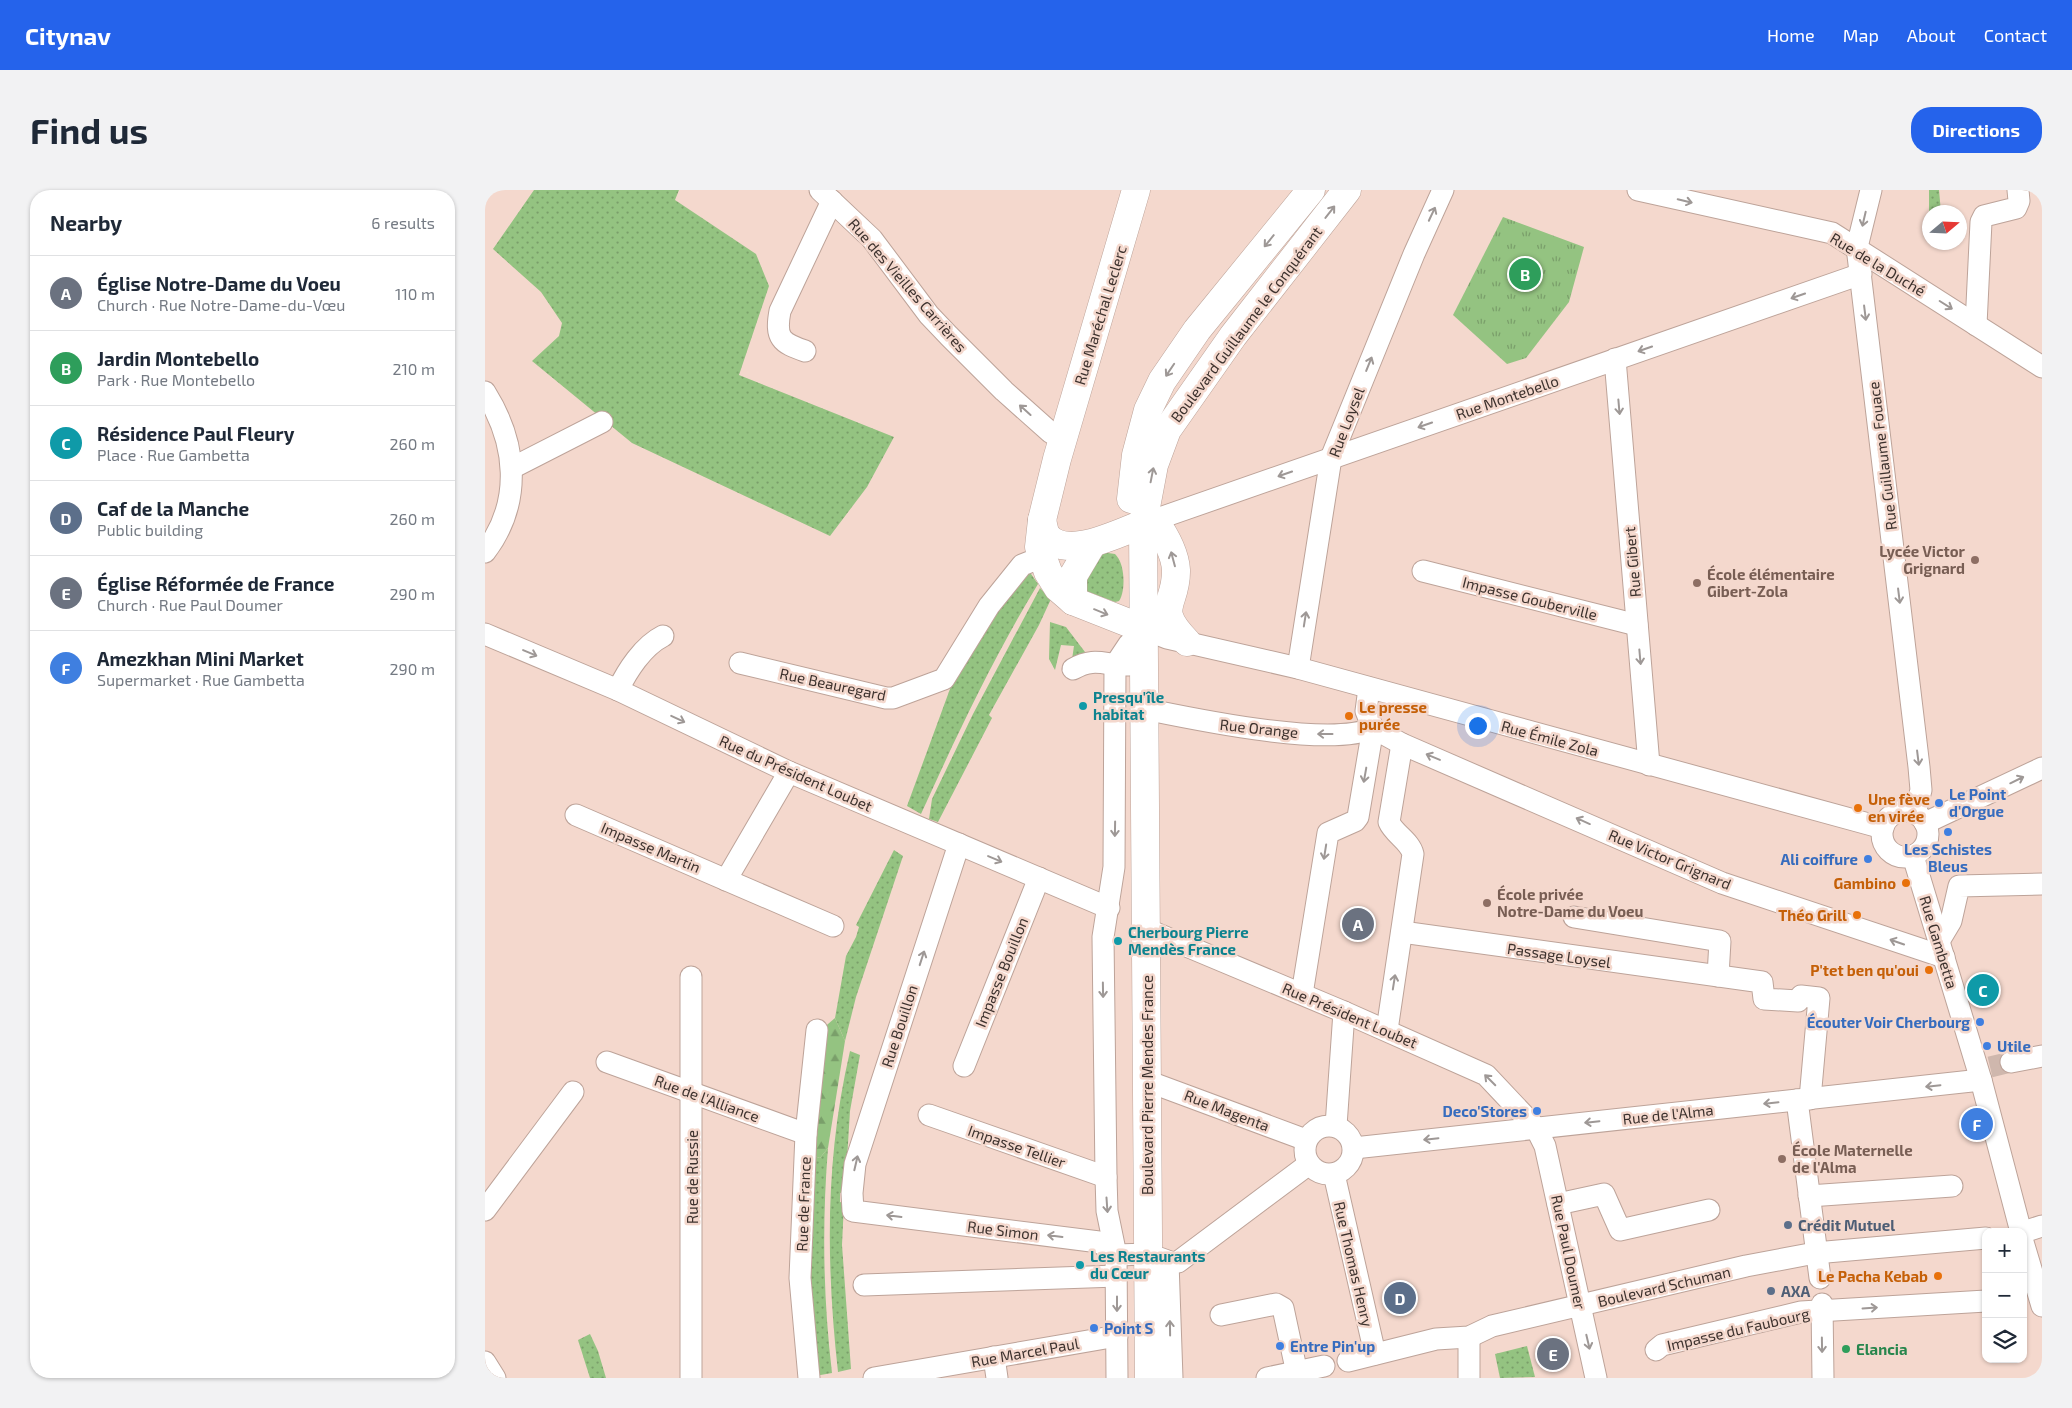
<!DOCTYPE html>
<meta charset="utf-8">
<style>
:root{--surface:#fff;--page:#f2f2f3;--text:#1f2937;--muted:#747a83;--line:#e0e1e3;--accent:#2563eb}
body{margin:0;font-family:"Exo 2",sans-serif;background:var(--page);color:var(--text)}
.controls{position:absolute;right:15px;bottom:15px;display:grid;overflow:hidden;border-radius:10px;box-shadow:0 1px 4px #0004}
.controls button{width:45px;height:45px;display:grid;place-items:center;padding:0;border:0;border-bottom:1px solid var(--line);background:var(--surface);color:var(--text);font:25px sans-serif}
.compass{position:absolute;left:1437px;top:15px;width:45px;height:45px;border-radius:50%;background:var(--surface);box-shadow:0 1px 4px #0004;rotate:71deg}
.you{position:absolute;left:992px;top:535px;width:18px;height:18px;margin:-12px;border:4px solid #fff;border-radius:50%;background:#1a73e8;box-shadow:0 0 0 8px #1a73e833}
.badge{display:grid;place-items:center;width:32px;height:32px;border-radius:50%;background:var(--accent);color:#fff;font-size:16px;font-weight:700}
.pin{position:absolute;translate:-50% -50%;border:2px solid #fff;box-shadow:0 1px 5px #0006}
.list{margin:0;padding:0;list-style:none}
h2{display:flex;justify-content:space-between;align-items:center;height:65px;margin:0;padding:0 20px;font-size:21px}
h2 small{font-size:16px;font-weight:400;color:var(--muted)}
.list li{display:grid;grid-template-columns:32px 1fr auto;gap:15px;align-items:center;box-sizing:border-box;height:75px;padding:0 20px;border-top:1px solid var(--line)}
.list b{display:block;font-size:19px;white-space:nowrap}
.list p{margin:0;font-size:16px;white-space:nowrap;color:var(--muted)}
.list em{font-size:16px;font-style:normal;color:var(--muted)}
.icon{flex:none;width:28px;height:28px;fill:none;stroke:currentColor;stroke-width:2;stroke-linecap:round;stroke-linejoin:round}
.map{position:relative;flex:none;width:1557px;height:1188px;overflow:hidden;border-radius:20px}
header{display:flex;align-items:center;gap:30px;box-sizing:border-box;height:70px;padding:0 25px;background:var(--accent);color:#fff}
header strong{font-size:24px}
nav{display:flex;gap:28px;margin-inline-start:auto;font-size:18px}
.intro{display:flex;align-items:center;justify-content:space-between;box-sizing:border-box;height:120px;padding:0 30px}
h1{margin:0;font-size:35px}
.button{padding:12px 22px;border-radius:20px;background:var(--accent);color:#fff;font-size:18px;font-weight:700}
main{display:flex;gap:30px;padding:0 30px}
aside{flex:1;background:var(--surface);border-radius:20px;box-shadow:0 1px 4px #0004}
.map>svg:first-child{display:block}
.grass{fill:url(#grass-dots)}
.forest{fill:url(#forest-firs)}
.park{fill:url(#park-tufts)}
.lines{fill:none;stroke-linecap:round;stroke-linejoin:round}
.minor-tunnel{stroke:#cfb7ad;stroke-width:21;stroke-dasharray:21 11;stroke-linecap:butt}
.minor-casing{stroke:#bda399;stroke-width:23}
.major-casing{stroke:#bda399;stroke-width:29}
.minor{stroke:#fff;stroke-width:21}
.major{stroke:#fff;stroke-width:28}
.oneway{stroke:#9e9896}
.education-dot{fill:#8d6e63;stroke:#f4d8cd;stroke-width:2}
.culture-dot{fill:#0f9aa8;stroke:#f4d8cd;stroke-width:2}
.food-dot{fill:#e8710a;stroke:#f4d8cd;stroke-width:2}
.shop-dot{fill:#3f7fe0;stroke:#f4d8cd;stroke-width:2}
.service-dot{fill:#5c6f8a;stroke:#f4d8cd;stroke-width:2}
.leisure-dot{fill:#2e9e5b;stroke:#f4d8cd;stroke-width:2}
.labels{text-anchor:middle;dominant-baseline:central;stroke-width:5;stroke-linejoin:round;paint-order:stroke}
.street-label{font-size:15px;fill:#3d322e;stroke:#f4d8cd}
.education-label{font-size:15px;font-weight:bold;fill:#785e54;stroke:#f4d8cd;text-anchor:start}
.culture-label{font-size:15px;font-weight:bold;fill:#0d838f;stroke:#f4d8cd;text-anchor:start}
.food-label{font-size:15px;font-weight:bold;fill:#c56008;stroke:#f4d8cd;text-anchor:end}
.shop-label{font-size:15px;font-weight:bold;fill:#366cbe;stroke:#f4d8cd;text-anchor:start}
.service-label{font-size:15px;font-weight:bold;fill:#4e5e75;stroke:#f4d8cd;text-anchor:start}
.leisure-label{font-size:15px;font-weight:bold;fill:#27864d;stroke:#f4d8cd;text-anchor:start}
</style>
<header>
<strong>Citynav</strong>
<nav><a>Home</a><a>Map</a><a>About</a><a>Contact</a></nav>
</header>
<div class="intro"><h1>Find us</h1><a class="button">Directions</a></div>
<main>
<aside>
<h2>Nearby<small>6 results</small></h2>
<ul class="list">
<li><span class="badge" style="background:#6b7280">A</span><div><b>Église Notre-Dame du Voeu</b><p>Church · Rue Notre-Dame-du-Vœu</p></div><em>110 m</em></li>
<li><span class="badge" style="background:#2e9e5b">B</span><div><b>Jardin Montebello</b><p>Park · Rue Montebello</p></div><em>210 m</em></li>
<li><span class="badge" style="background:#0f9aa8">C</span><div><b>Résidence Paul Fleury</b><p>Place · Rue Gambetta</p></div><em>260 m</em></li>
<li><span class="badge" style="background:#5c6f8a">D</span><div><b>Caf de la Manche</b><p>Public building</p></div><em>260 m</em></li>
<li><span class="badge" style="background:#6b7280">E</span><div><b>Église Réformée de France</b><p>Church · Rue Paul Doumer</p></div><em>290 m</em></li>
<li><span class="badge" style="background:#3f7fe0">F</span><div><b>Amezkhan Mini Market</b><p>Supermarket · Rue Gambetta</p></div><em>290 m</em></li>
</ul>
</aside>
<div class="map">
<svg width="1557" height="1188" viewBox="0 0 1557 1188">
<defs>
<pattern id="grass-dots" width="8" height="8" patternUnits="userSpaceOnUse" patternTransform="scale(1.25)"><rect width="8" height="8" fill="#94c381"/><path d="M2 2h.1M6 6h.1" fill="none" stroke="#7a9f6a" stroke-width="1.8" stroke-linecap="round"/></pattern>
<pattern id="forest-firs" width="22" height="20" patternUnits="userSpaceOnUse" patternTransform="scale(1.25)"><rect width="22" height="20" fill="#94c381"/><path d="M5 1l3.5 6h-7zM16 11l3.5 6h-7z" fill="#7a9f6a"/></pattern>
<pattern id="park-tufts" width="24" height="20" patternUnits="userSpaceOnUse" patternTransform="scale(1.25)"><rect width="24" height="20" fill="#94c381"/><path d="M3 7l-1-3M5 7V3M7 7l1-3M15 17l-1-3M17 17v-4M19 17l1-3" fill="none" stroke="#7a9f6a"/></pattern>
</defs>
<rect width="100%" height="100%" fill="#f4d8cd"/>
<g class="grass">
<path d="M49,0H194L190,10L271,64L284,96L254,185L409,247L382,297L345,346L147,253L47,171L74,146L77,133L56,102L8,59Z"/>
<path d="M1444,0H1454L1456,22H1444V50Z"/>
<path d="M616,362L630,364C640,373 641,401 634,411L630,412L601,401L596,383Z"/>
<path d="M544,381L553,394C508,468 472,545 436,624L422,616L469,488L493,438Z"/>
<path d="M555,398L566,409L554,435L504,525L507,528L453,632L444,629L447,609L488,524Z"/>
<path d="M565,432L581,437L600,462L599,470L586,476L589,456L576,455L570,480L564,469Z"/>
<path d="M409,660L418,666L371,807L360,851L350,828L361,766L371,747L374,737L371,735Z"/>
<path d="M365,861L375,865L365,921L360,1002L355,1003V1012L359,1013L357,1055L366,1179L353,1182C341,1074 340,968 365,861Z"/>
<path d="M343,958C337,1033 338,1107 347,1183L330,1186L324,1119L326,965L335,968Z"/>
<path d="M105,1144L113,1161L121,1188H105L93,1150Z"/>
<path d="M1042,1156L1050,1187L1015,1188L1010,1164Z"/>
</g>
<path class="forest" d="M350,828L360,851L343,958L335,968L326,965L336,840Z"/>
<path class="park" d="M1018,27L1099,57L1084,112L1041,168L1022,174L968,125Z"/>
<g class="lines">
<path class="minor-tunnel" d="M1505,877L1526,872"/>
<defs>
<g id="minor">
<path d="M335,0L387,49L444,125L464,146L519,201L565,242L578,250"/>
<path d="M1153,0L1347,43L1557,177"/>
<path d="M1386,0L1372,57L1434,577L1436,600L1430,623"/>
<path d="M1491,135L1496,32L1499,26L1531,18L1534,11L1533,0"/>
<path d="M320,161C296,153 290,148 295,121L347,11"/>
<path d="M1130,169L1164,575"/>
<path d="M0,202C32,253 38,312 0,362"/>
<path d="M27,278L117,232"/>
<path d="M669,330L1376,84"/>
<path d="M938,381L1152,435"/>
<path d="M659,439L682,448L813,478L1398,638"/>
<path d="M0,444L133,500L304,582L624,718"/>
<path d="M255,473L401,508H408L459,489L504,416L537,375L557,367"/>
<path d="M813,478L846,268L929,64L958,0"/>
<path d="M588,479C610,466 621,476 644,475"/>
<path d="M133,500C142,481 158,456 178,446"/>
<path d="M660,519C709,529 845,558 888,538"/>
<path d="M888,538L917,554L1237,693L1459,767"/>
<circle cx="1420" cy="644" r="23"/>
<path d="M91,625L348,736"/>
<path d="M1440,633L1557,578"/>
<path d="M474,654L370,974L367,1003L368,1021L614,1052L631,1065L663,1064L688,1073L693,1072L824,974"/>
<path d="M1428,666L1496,890L1536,1042"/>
<path d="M241,690L304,582"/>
<path d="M1089,727L1235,751L1233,786"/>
<path d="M661,739L859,822L1001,885L1051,938L1060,956L1111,1188"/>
<path d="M917,742L1277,792L1279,809L1313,811L1316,806L1334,808L1325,909"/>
<path d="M1454,751L1466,731L1474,696L1557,694"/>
<path d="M817,804L843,643L870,631L873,627L888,538L881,521L884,498"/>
<path d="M902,840L928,664C925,651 909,644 904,632L917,554"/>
<path d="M122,872L321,944"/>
<path d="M1526,872L1557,866"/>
<path d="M479,876L554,688"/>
<path d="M662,891L821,950"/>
<path d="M1312,910L1335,1088"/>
<path d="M444,925L621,987"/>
<circle cx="844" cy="960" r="24"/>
<path d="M851,936L859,822"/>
<path d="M869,958L1496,890"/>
<path d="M849,984L890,1164"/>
<path d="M1324,1006L1467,996"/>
<path d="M1073,1014L1119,1004L1135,1040L1224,1020"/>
<path d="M0,1020L88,902"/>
<path d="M1538,1042L1557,1036"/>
<path d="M1538,1052L1557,1116"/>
<path d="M683,1072L687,1188"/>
<path d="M379,1095L632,1086"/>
<path d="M1337,1114L1338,1188"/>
<path d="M736,1125L791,1114L798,1118L813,1188"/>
<path d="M1171,1160L1177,1155L1316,1122L1501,1111"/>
<path d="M509,1167L512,1188"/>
<path d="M863,1171L951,1149L984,1147L1007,1136L1261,1076L1330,1063L1501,1048"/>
<path d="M0,1172L10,1188"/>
<path d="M206,1188V787"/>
<path d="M324,1188L315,1088L321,944L332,840"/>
<path d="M389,1188L632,1146"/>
<path d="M632,1188L631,1065L622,1021L621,987L618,747L629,677L630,475L644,454"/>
<path d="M782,1188L839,1176"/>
<path d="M984,1188V1147"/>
</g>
<g id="major">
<path d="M651,0L572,269L557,330L554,357L563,382L573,398L588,411L659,439"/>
<path d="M646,309L651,265L663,220L677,191L712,140L826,0"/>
<path d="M557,330C558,334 559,341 561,345C582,374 644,337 669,330C679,344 690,362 691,380C692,416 667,416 702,452"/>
<path d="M588,411V386L607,354"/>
<path d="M664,1188L658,333L669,275L682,240L748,146L862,0"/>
</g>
</defs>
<use href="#minor" class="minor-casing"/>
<use href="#major" class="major-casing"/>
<use href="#minor" class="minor"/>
<use href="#major" class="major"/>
</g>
<defs><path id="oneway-shaft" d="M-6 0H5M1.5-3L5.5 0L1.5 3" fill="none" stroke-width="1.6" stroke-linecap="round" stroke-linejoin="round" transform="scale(1.25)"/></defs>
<g class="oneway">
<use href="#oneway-shaft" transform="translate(1200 11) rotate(13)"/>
<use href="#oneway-shaft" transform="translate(845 22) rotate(-52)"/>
<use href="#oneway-shaft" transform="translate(947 24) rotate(-65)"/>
<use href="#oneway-shaft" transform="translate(1379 29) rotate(103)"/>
<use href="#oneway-shaft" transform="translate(784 51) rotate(129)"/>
<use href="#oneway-shaft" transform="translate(1313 106) rotate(161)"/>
<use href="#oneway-shaft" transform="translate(1461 115) rotate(32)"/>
<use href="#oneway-shaft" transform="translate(1380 123) rotate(83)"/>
<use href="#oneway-shaft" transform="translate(1160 159) rotate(161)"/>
<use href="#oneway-shaft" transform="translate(884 174) rotate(-68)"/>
<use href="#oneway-shaft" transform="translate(685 180) rotate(124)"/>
<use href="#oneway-shaft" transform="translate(1134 217) rotate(85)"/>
<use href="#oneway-shaft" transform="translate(540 220) rotate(-138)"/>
<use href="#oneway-shaft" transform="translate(940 235) rotate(161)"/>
<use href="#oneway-shaft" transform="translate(800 284) rotate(161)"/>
<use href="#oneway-shaft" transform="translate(667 285) rotate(-79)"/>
<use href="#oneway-shaft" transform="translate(688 369) rotate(-105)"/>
<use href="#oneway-shaft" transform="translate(1414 406) rotate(83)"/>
<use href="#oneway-shaft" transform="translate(616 422) rotate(22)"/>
<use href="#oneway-shaft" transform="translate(820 429) rotate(-81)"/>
<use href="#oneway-shaft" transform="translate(45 463) rotate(23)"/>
<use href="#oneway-shaft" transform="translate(1155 467) rotate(85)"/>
<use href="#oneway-shaft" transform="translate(193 529) rotate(25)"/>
<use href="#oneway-shaft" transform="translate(840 544) rotate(-180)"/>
<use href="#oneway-shaft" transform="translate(948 567) rotate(-157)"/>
<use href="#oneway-shaft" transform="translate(1433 568) rotate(83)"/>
<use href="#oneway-shaft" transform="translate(880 585) rotate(100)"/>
<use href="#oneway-shaft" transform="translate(1532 590) rotate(-26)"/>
<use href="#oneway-shaft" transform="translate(1098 631) rotate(-156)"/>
<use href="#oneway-shaft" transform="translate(630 639) rotate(91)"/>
<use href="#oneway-shaft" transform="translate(840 662) rotate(99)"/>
<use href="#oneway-shaft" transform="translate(510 669) rotate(23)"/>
<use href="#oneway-shaft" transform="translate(1412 752) rotate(-161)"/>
<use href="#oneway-shaft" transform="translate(437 768) rotate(-72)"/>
<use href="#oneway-shaft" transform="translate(909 792) rotate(-81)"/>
<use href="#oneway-shaft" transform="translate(618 800) rotate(89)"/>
<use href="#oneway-shaft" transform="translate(1005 890) rotate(-135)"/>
<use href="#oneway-shaft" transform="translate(1448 896) rotate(174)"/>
<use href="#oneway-shaft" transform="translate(1286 913) rotate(174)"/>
<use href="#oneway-shaft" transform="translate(1107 932) rotate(174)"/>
<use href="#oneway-shaft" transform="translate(946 949) rotate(174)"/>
<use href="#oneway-shaft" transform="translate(371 973) rotate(-77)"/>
<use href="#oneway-shaft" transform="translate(622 1015) rotate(86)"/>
<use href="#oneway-shaft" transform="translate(409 1026) rotate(-173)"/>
<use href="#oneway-shaft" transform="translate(570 1046) rotate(-173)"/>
<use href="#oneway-shaft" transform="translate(632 1114) rotate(90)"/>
<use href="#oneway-shaft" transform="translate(1385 1118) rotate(-4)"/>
<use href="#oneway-shaft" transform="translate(685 1138) rotate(-91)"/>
<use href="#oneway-shaft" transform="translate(1103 1152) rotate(77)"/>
<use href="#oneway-shaft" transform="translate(1337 1155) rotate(89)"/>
</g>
<g class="education-dot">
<circle cx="1490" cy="370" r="5"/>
<circle cx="1212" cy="393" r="5"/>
<circle cx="1002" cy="713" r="5"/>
<circle cx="1297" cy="969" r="5"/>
</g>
<g class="culture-dot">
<circle cx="598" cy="516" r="5"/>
<circle cx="633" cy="751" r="5"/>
<circle cx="595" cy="1075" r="5"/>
</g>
<g class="food-dot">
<circle cx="864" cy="526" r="5"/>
<circle cx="1373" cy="618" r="5"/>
<circle cx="1421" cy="693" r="5"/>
<circle cx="1372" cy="725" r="5"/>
<circle cx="1444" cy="780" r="5"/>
<circle cx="1453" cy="1086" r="5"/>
</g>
<g class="shop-dot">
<circle cx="1454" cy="613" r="5"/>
<circle cx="1463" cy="642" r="5"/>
<circle cx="1383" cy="669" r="5"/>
<circle cx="1495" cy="832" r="5"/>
<circle cx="1502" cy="856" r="5"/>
<circle cx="1052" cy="921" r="5"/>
<circle cx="609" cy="1138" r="5"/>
<circle cx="795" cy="1156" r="5"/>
</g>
<g class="service-dot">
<circle cx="1303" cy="1035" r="5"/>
<circle cx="1286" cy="1101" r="5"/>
</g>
<circle class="leisure-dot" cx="1361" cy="1159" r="5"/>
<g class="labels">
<g class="street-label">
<text transform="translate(1393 74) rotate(31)">Rue de la Duché</text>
<text transform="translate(423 95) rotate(49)">Rue des Vieilles Carrières</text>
<text transform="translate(615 125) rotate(-73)">Rue Maréchal Leclerc</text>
<text transform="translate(761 134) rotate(-53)">Boulevard Guillaume le Conquérant</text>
<text transform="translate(1022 207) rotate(-19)">Rue Montebello</text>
<text transform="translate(861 232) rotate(-69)">Rue Loysel</text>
<text transform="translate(1397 266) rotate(-97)">Rue Guillaume Fouace</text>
<text transform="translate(1147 372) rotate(-95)">Rue Gibert</text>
<text transform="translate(1045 408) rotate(14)">Impasse Gouberville</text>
<text transform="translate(348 494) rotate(12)">Rue Beauregard</text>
<text transform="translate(774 538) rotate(6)">Rue Orange</text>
<text transform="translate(1065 548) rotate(15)">Rue Émile Zola</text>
<text transform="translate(311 583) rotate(24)">Rue du Président Loubet</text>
<text transform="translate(166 657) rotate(23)">Impasse Martin</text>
<text transform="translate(1185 669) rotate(23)">Rue Victor Grignard</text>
<text transform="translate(1454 752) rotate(73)">Rue Gambetta</text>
<text transform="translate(1074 765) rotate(8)">Passage Loysel</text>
<text transform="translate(516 782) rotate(-68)">Impasse Bouillon</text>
<text transform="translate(865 825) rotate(23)">Rue Président Loubet</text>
<text transform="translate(414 836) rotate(-72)">Rue Bouillon</text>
<text transform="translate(662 895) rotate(-90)">Boulevard Pierre Mendes France</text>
<text transform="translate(222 908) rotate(20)">Rue de l'Alliance</text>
<text transform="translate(742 920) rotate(21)">Rue Magenta</text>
<text transform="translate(1183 924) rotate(-6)">Rue de l'Alma</text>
<text transform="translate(532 956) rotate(19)">Impasse Tellier</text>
<text transform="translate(207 987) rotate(-90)">Rue de Russie</text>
<text transform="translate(318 1014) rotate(-88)">Rue de France</text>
<text transform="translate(518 1040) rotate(7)">Rue Simon</text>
<text transform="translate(1084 1062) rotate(78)">Rue Paul Doumer</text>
<text transform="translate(869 1074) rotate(77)">Rue Thomas Henry</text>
<text transform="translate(1179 1096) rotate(-13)">Boulevard Schuman</text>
<text transform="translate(1253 1139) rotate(-13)">Impasse du Faubourg</text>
<text transform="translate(540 1162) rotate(-10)">Rue Marcel Paul</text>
</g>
<g class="education-label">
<text x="1480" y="361" text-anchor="end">Lycée Victor<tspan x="1480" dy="17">Grignard</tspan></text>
<text x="1222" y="384">École élémentaire<tspan x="1222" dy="17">Gibert-Zola</tspan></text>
<text x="1012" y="704">École privée<tspan x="1012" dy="17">Notre-Dame du Voeu</tspan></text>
<text x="1307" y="960">École Maternelle<tspan x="1307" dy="17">de l'Alma</tspan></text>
</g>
<g class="culture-label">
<text x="608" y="507">Presqu'île<tspan x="608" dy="17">habitat</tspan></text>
<text x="643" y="742">Cherbourg Pierre<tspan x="643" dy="17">Mendès France</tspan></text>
<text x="605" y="1066">Les Restaurants<tspan x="605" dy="17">du Cœur</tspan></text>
</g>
<g class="food-label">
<text x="874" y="517" text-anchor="start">Le presse<tspan x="874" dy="17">purée</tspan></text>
<text x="1383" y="609" text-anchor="start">Une fève<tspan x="1383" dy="17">en virée</tspan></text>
<text x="1411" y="693">Gambino</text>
<text x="1362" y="725">Théo Grill</text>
<text x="1434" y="780">P'tet ben qu'oui</text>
<text x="1443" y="1086">Le Pacha Kebab</text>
</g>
<g class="shop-label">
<text x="1464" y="604">Le Point<tspan x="1464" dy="17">d'Orgue</tspan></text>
<text x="1463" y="659" text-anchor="middle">Les Schistes<tspan x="1463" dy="17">Bleus</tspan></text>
<text x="1373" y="669" text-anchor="end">Ali coiffure</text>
<text x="1485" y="832" text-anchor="end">Écouter Voir Cherbourg</text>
<text x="1512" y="856">Utile</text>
<text x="1042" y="921" text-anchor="end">Deco'Stores</text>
<text x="619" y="1138">Point S</text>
<text x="805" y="1156">Entre Pin'up</text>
</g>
<g class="service-label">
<text x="1313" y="1035">Crédit Mutuel</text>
<text x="1296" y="1101">AXA</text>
</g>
<g class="leisure-label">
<text x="1371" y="1159">Elancia</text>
</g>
</g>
</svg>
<div class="controls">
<button>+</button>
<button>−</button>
<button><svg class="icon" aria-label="layers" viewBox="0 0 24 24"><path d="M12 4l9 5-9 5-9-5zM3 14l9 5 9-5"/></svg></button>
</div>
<svg class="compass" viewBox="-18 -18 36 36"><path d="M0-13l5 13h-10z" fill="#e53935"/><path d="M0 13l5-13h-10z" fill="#747a83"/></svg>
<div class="you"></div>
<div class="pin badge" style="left:873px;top:734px;background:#6b7280">A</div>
<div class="pin badge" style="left:1040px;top:84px;background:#2e9e5b">B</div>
<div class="pin badge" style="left:1498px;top:800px;background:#0f9aa8">C</div>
<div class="pin badge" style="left:915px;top:1108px;background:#5c6f8a">D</div>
<div class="pin badge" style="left:1068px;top:1164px;background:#6b7280">E</div>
<div class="pin badge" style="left:1492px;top:934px;background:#3f7fe0">F</div>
</div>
</main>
